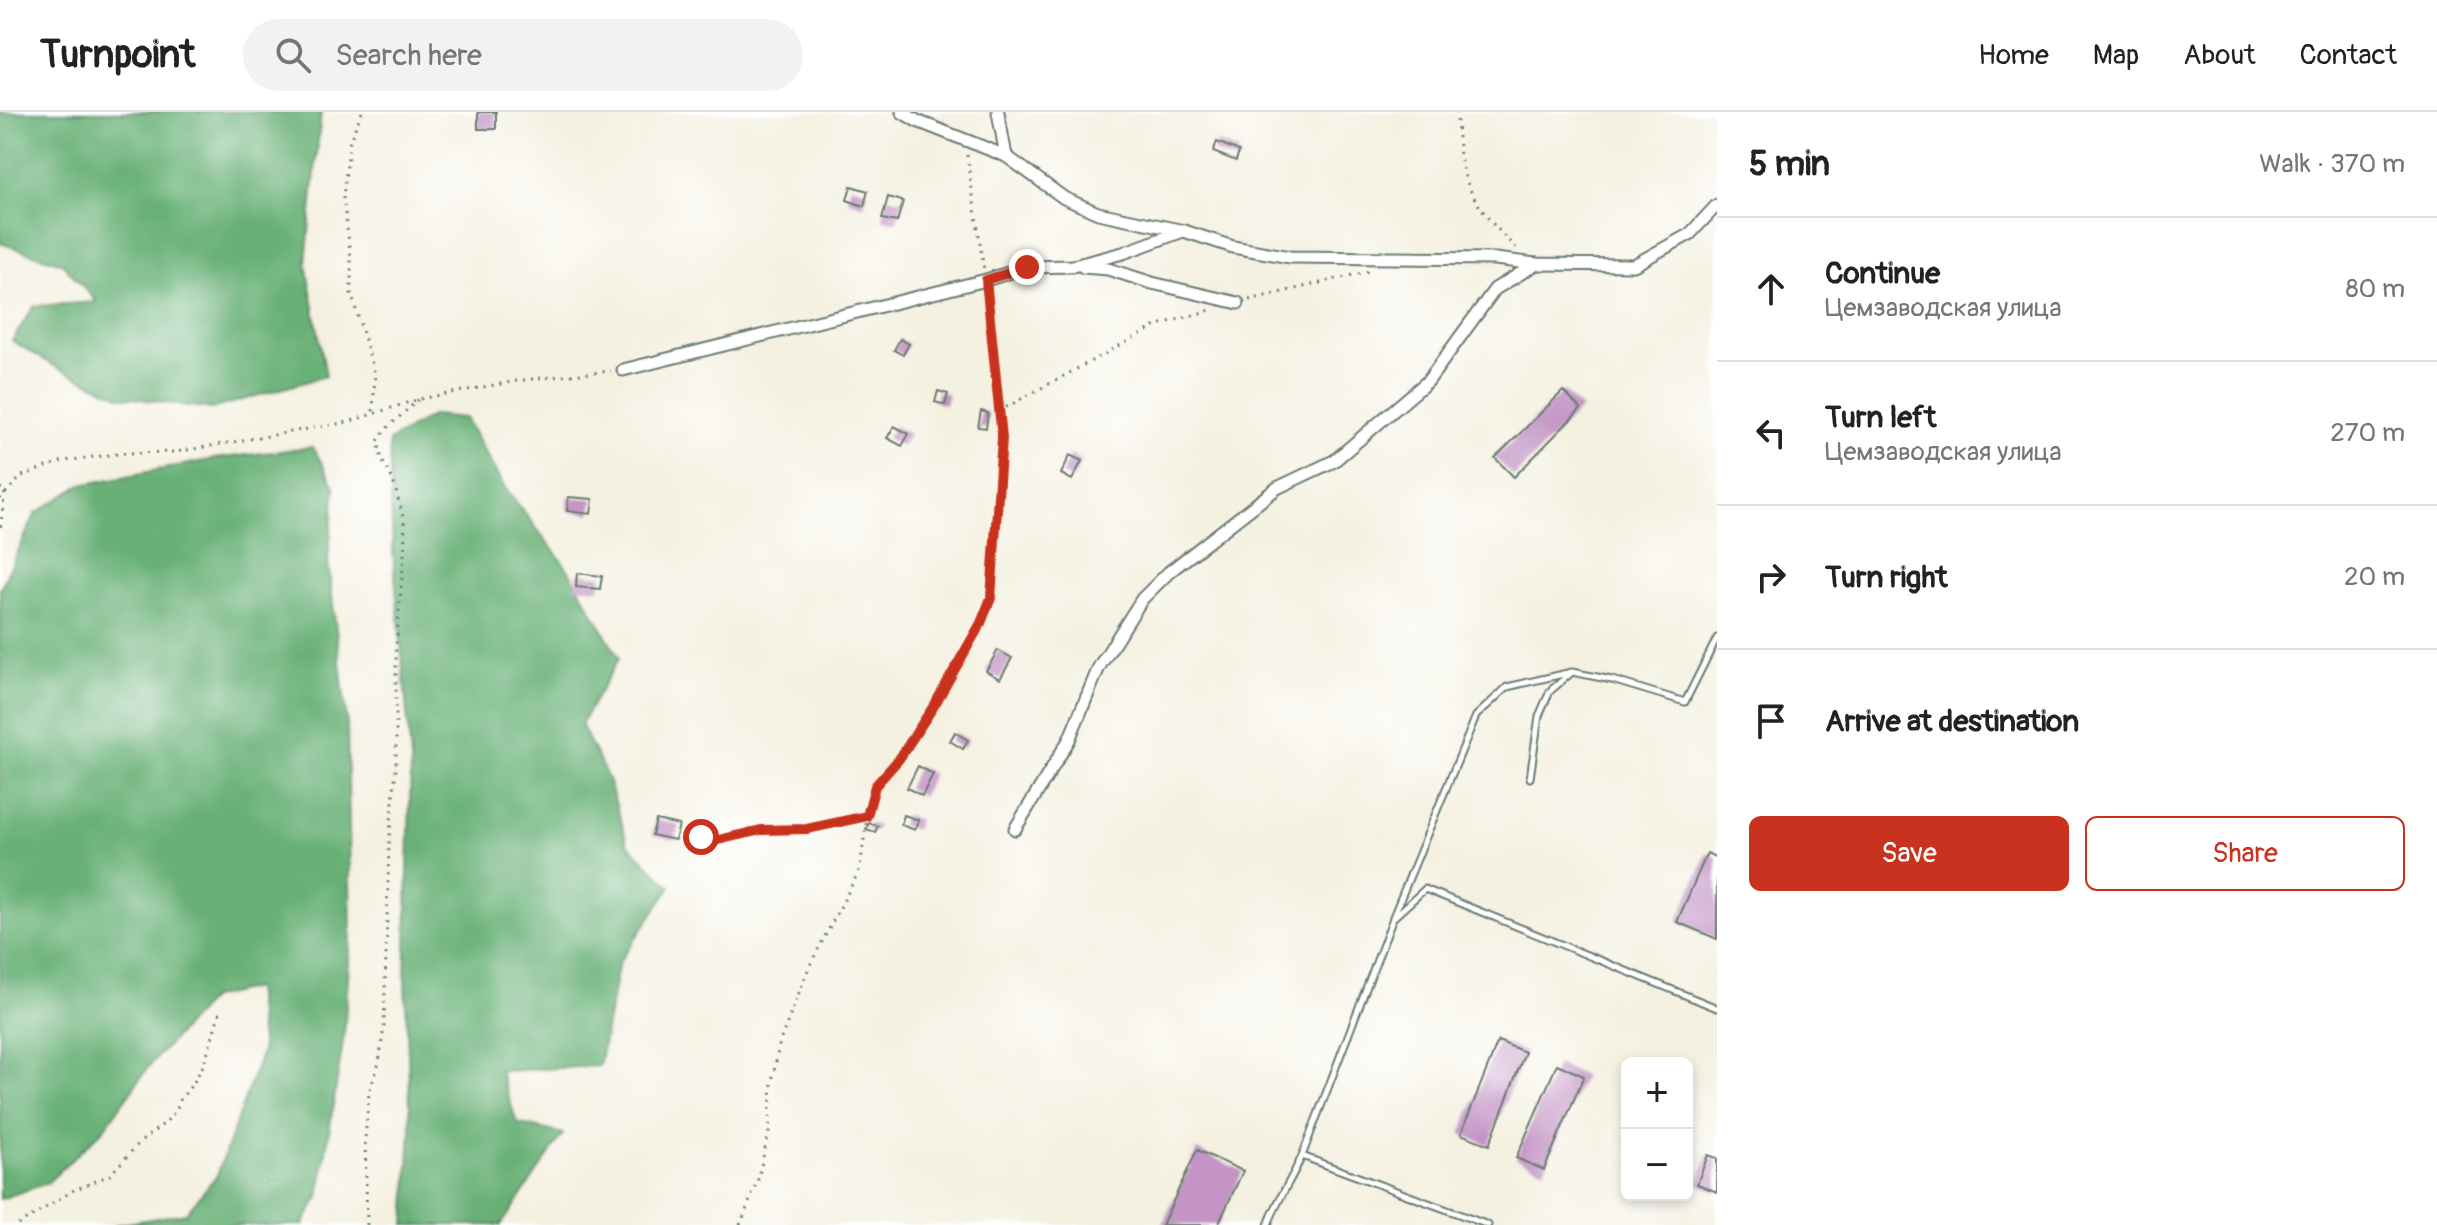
<!DOCTYPE html>
<meta charset="utf-8">
<style>
:root{--surface:#fff;--page:#f2f2f2;--text:#222;--muted:#767676;--line:#e0e0e0;--accent:#c8321e}
body{margin:0;font-family:Pangolin,sans-serif;background:var(--page);color:var(--text)}
.controls{position:absolute;right:24px;bottom:24px;display:grid;overflow:hidden;border-radius:12px;box-shadow:0 4px 12px #0003}
.controls button{width:72px;height:72px;display:grid;place-items:center;padding:0;border:0;border-bottom:2px solid var(--line);background:var(--surface);color:var(--text);font:40px sans-serif}
.stop{position:absolute;width:24px;height:24px;margin:-18px;border:6px solid #c8321e;border-radius:50%;background:#fff}
.stop.end{background:#c8321e;border-color:#fff;box-shadow:0 2px 8px #0008}
.list{margin:0;padding:0;list-style:none}
h2{display:flex;justify-content:space-between;align-items:center;height:104px;margin:0;padding:0 32px;font-size:34px}
h2 small{font-size:26px;font-weight:400;color:var(--muted)}
.list li{display:grid;grid-template-columns:52px 1fr auto;gap:24px;align-items:center;box-sizing:border-box;height:144px;padding:0 32px;border-top:2px solid var(--line)}
.list b{display:block;font-size:30px;white-space:nowrap}
.list p{margin:0;font-size:26px;white-space:nowrap;color:var(--muted)}
.list em{font-size:26px;font-style:normal;color:var(--muted)}
.actions{display:flex;gap:16px;padding:24px 32px}
.actions a{flex:1;padding:18px 0;border:2px solid var(--accent);border-radius:12px;text-align:center;font-size:28px;color:var(--accent)}
.actions .main{background:var(--accent);color:#fff}
.icon{flex:none;width:44px;height:44px;fill:none;stroke:currentColor;stroke-width:2;stroke-linecap:round;stroke-linejoin:round}
.map{position:relative;flex:none;width:1717px;height:1113px;overflow:hidden}
header{display:flex;align-items:center;gap:48px;box-sizing:border-box;height:112px;padding:0 40px;background:var(--surface);border-bottom:2px solid var(--line)}
header strong{font-size:38px}
nav{display:flex;gap:44px;margin-inline-start:auto;font-size:28px}
.search{width:560px;height:72px;background:var(--page);display:flex;align-items:center;gap:20px;box-sizing:border-box;padding:0 28px;border-radius:44px;color:var(--muted);font-size:30px}
main{display:flex}
aside{flex:1;background:var(--surface)}
.map>svg:first-child{display:block}
.forest{fill:#68b076;stroke:#447655;stroke-width:2}
.building{fill:#c394c5}
.lines{fill:none;stroke-linecap:round;stroke-linejoin:round}
.service-casing{stroke:#6a7c71;stroke-width:9}
.minor-casing{stroke:#6a7c71;stroke-width:15}
.path{stroke:#6a7c71;stroke-width:3;stroke-dasharray:2 6;stroke-linecap:butt}
.service{stroke:#fff;stroke-width:5}
.minor{stroke:#fff;stroke-width:11}
.route{stroke:#c8321e;stroke-width:10}
</style>
<header>
<strong>Turnpoint</strong>
<div class="search"><svg class="icon" aria-label="search" viewBox="0 0 24 24"><circle cx="10" cy="10" r="6"/><path d="M15 15l6 6"/></svg>Search here</div>
<nav><a>Home</a><a>Map</a><a>About</a><a>Contact</a></nav>
</header>
<main>
<div class="map">
<svg width="1717" height="1113" viewBox="0 0 1717 1113">
<rect width="100%" height="100%" fill="#fff"/>
<filter id="ink" filterUnits="userSpaceOnUse"><feTurbulence type="fractalNoise" baseFrequency=".0125" numOctaves="2"/><feDisplacementMap in="SourceGraphic" scale="16" xChannelSelector="R" yChannelSelector="G"/><feConvolveMatrix kernelMatrix="1 2 1 2 8 2 1 2 1" color-interpolation-filters="sRGB"/></filter>
<filter id="wash" filterUnits="userSpaceOnUse"><feTurbulence type="fractalNoise" baseFrequency=".006" numOctaves="4" result="noise"/><feDisplacementMap in="SourceGraphic" scale="32" xChannelSelector="R" yChannelSelector="G"/><feGaussianBlur stdDeviation="1.8" result="paint"/><feColorMatrix in="noise" values="0 0 0 0 0 0 0 0 0 0 0 0 0 0 0 0 0 1.4 0 .05"/><feComposite in="paint" operator="in"/></filter>
<g filter="url(#wash)">
<rect width="100%" height="100%" fill="#f4f1e1"/>
<g class="forest">
<path d="M0,0H321L306,151L326,264L211,297L119,284L60,257L12,229L34,194L97,190L62,151L0,131Z"/>
<path d="M433,303L465,306L503,373L568,457L619,546L581,612L608,667L628,732L671,775L619,850L599,954L500,959L517,1011L563,1022L501,1113H405L411,1019L405,870L411,648L393,441L389,329Z"/>
<path d="M313,335L335,376L328,449L347,610L351,822L344,924L319,1085L303,1113H115L186,1101L217,1063L262,939L255,876L211,886L149,954L104,1017L47,1071L0,1087V477L36,401L81,373L214,347Z"/>
</g>
<g id="blocks">
<g class="building">
<rect x="478" y="0" width="18" height="17"/>
<path d="M1217,30L1239,39L1236,49L1213,40Z"/>
<path d="M851,74L868,79L864,94L847,88Z"/>
<path d="M888,85L903,89L897,110L882,107Z"/>
<path d="M900,227L909,232L903,243L894,238Z"/>
<path d="M938,279L948,282L945,293L935,290Z"/>
<path d="M1563,279L1581,297L1514,365L1495,346Z"/>
<path d="M981,299L988,301L986,316L978,315Z"/>
<path d="M894,314L909,322L902,334L887,326Z"/>
<path d="M1070,343L1082,349L1072,368L1061,362Z"/>
<path d="M568,385L593,387L591,402L567,399Z"/>
<path d="M577,461L602,464L600,477L576,475Z"/>
<path d="M998,538L1012,546L1000,567L986,559Z"/>
<path d="M955,620L968,628L963,637L950,629Z"/>
<path d="M918,654L933,662L922,684L907,676Z"/>
<path d="M904,703L919,708L915,718L901,713Z"/>
<path d="M656,708L679,713L675,728L652,723Z"/>
<path d="M869,711L878,714L875,720L866,717Z"/>
<path d="M1707,741L1717,746V827L1677,810Z"/>
<path d="M1498,929L1525,940L1489,1033L1461,1022Z"/>
<path d="M1557,952L1584,964L1544,1058L1516,1046Z"/>
<path d="M1197,1038L1243,1059L1218,1113H1162Z"/>
<path d="M1708,1043L1717,1046V1080L1697,1072Z"/>
</g>
</g>
</g>
<g filter="url(#ink)">
<use href="#blocks" fill-opacity="0" stroke="#6a7c71" stroke-width="2"/>
<g class="lines">
<defs>
<g id="service">
<path d="M1530,666L1539,604L1550,579L1571,561"/>
<path d="M1393,805L1476,604L1507,575L1572,560L1612,568L1685,590L1717,526"/>
<path d="M1302,1044L1393,806L1425,777L1717,896"/>
<path d="M1268,1113C1277,1089 1291,1068 1302,1044L1488,1113"/>
</g>
<g id="minor">
<path d="M902,0L917,9L1006,44L1064,86L1098,101L1184,119L1233,135L1290,145L1495,147L1536,152L1634,153L1690,122L1717,93"/>
<path d="M998,0L1006,44"/>
<path d="M1083,155L1108,157L1152,171L1238,191"/>
<path d="M623,258L986,168L1027,155L1073,154L1123,141L1183,119"/>
<path d="M1015,717L1069,628L1099,555L1142,487L1169,460L1277,376L1334,349L1428,269L1495,177L1536,152"/>
</g>
</defs>
<use href="#service" class="service-casing"/>
<use href="#minor" class="minor-casing"/>
<g class="path">
<path d="M362,0L350,28L343,85L351,146V181L375,262L373,300"/>
<path d="M1457,0C1458,67 1469,90 1517,137"/>
<path d="M967,43L984,158"/>
<path d="M1249,188L1370,159"/>
<path d="M999,299L1158,213L1211,198"/>
<path d="M0,376L5,379L0,418"/>
<path d="M0,387L22,364L63,349L125,341L176,340L348,310L419,287L522,268L611,259"/>
<path d="M701,725L718,728L761,718L807,717L867,704L875,674L899,647L935,592L981,511L991,486L1002,326L987,182"/>
<path d="M18,1113L74,1078L110,1063L139,1031L166,1010L177,997L180,988L194,970L204,952L220,900"/>
<path d="M367,1113L365,1027L369,980L379,951L384,915L389,732L396,657V534L405,432L404,408L393,368L382,348L378,329L385,318L419,287"/>
<path d="M740,1113L757,1071L769,1020L772,970L780,929L810,853L860,757L867,705"/>
</g>
<use href="#service" class="service"/>
<use href="#minor" class="minor"/>
</g>
</g>
<g class="lines" filter="url(#ink)">
<path class="route" d="M701,725L718,728L761,718L807,717L867,704L875,674L899,647L935,592L981,511L991,486L1002,326L986,168L1027,155"/>
</g>
</svg>
<div class="controls">
<button>+</button>
<button>−</button>
</div>
<div class="stop" style="left:701px;top:725px"></div>
<div class="stop end" style="left:1027px;top:155px"></div>
</div>
<aside>
<h2>5 min<small>Walk · 370 m</small></h2>
<ul class="list">
<li><svg class="icon" aria-label="ahead" viewBox="0 0 24 24"><path d="M12 20V5M6 11l6-6 6 6"/></svg><div><b>Continue</b><p>Цемзаводская улица</p></div><em>80 m</em></li>
<li><svg class="icon" aria-label="left" viewBox="0 0 24 24"><path d="M17 20v-9H6M10 6l-5 5 5 5"/></svg><div><b>Turn left</b><p>Цемзаводская улица</p></div><em>270 m</em></li>
<li><svg class="icon" aria-label="right" viewBox="0 0 24 24"><path d="M7 20v-9h11M14 6l5 5-5 5"/></svg><div><b>Turn right</b></div><em>20 m</em></li>
<li><svg class="icon" aria-label="arrive" viewBox="0 0 24 24"><path d="M6 21V4h12l-3 4 3 4H6"/></svg><div><b>Arrive at destination</b></div></li>
</ul>
<div class="actions"><a class="main">Save</a><a>Share</a></div>
</aside>
</main>
